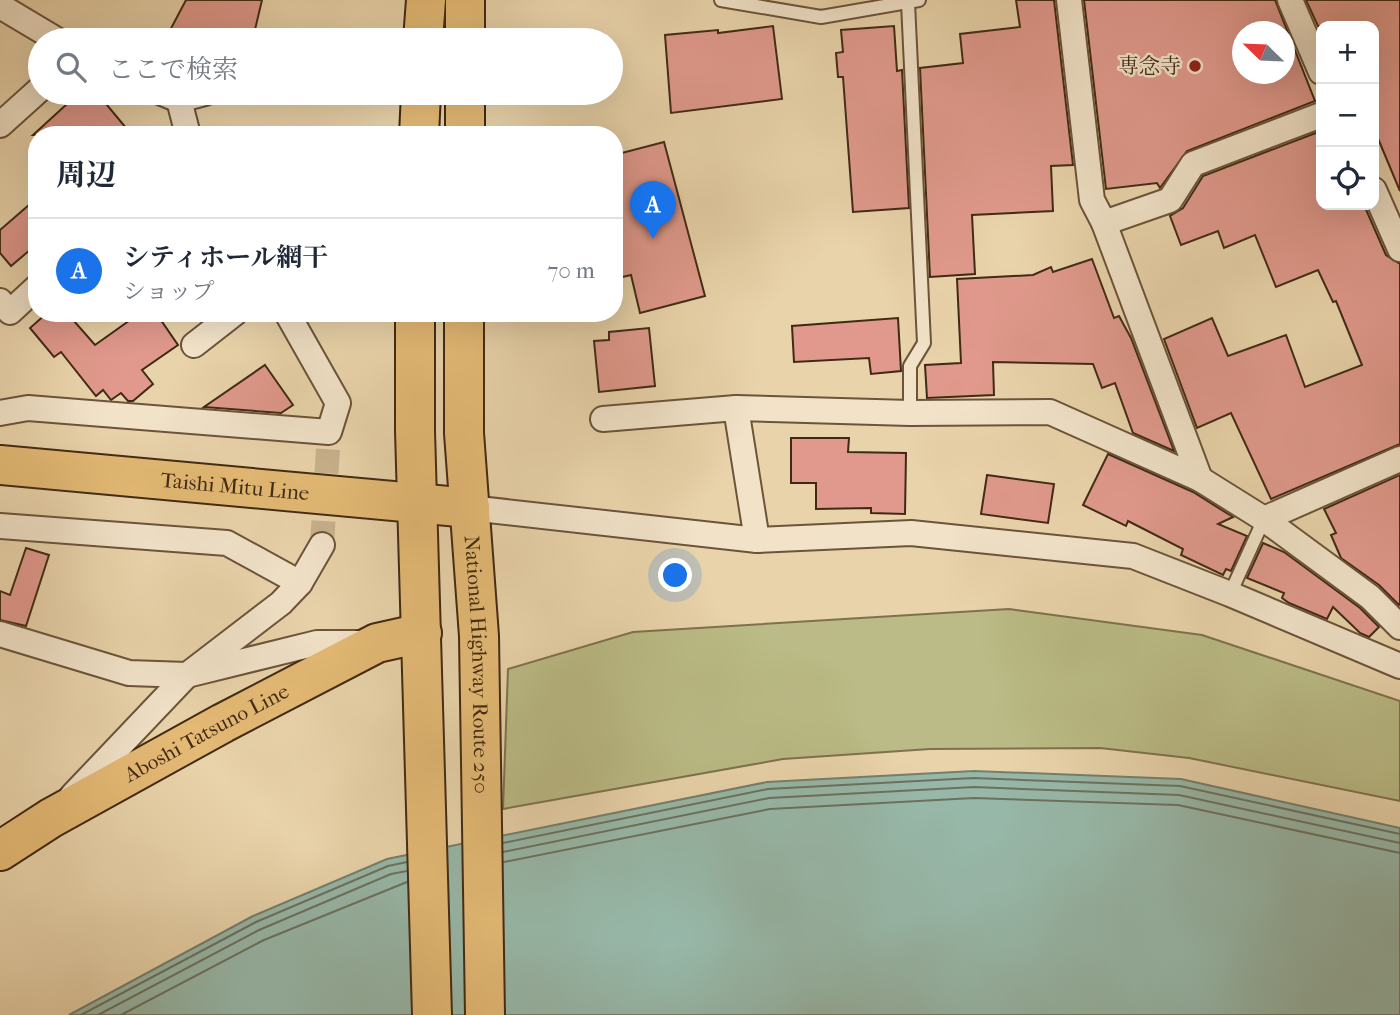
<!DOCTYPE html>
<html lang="ja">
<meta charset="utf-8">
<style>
:root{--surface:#fff;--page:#f2f2f3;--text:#1f2937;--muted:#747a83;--line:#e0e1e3;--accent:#1a73e8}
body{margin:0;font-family:"IM FELL French Canon","Noto Serif JP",serif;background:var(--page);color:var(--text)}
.controls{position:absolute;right:21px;top:21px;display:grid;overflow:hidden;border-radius:14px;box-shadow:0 7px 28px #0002}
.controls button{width:63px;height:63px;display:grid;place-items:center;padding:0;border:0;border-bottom:2px solid var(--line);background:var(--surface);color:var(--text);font:35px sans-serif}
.compass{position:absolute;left:1232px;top:21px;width:63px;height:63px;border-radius:50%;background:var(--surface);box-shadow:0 7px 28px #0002;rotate:293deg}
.you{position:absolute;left:676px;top:576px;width:24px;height:24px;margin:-18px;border:5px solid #fff;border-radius:50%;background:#1a73e8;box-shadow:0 0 0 10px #1a73e833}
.badge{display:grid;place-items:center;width:46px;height:46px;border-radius:50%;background:var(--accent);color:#fff;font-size:23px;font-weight:700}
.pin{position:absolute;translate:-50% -58px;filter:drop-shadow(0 2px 4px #0008)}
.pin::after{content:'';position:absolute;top:37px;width:24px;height:21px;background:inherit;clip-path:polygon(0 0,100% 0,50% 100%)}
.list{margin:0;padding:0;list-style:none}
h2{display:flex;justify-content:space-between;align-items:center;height:91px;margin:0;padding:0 28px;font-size:30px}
h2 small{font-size:23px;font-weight:400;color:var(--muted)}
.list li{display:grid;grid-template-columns:46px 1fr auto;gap:21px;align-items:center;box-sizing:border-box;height:105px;padding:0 28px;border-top:2px solid var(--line)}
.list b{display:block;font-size:26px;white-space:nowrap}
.list p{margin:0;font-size:23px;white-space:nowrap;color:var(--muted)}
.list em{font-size:23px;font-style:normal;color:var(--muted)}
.icon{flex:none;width:38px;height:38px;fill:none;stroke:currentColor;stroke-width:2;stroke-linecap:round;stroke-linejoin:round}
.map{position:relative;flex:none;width:1400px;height:1015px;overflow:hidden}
.search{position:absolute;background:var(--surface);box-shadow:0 7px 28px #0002;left:28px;top:28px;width:595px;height:77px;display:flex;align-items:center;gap:18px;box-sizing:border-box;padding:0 24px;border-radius:38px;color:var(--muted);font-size:26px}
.panel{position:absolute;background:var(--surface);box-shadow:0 7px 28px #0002;left:28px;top:126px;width:595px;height:196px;border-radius:28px}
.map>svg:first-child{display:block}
.green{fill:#babb86;stroke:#7e724d;stroke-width:2}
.water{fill:#97b8a9;stroke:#757f6d;stroke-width:2}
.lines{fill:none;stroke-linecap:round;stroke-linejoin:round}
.shore{stroke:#6c715e;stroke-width:2}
.building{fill:#e0998c;stroke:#412a14;stroke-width:2;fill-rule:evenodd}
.street-tunnel{stroke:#c7b18c;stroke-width:24;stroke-dasharray:24 12;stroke-linecap:butt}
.lane-casing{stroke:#6b543a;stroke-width:16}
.street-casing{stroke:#6b543a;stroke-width:28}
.primary-casing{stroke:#412a14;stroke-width:42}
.highway-casing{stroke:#412a14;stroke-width:42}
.lane{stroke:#f1e2c8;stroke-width:12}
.street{stroke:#f1e2c8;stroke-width:24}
.primary{stroke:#e4ba75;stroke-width:38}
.highway{stroke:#e4ba75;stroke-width:38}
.poi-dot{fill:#8f2418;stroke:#f1e2c8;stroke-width:2.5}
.labels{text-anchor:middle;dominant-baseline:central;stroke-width:5;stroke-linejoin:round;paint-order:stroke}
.poi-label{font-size:21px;fill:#412a14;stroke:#f1e2c8;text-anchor:end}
.street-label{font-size:21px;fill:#412a14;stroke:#f1e2c8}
</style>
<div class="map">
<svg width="1400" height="1015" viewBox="0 0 1400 1015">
<rect width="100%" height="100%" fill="#e9d3aa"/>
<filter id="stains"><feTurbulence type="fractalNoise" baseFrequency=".00286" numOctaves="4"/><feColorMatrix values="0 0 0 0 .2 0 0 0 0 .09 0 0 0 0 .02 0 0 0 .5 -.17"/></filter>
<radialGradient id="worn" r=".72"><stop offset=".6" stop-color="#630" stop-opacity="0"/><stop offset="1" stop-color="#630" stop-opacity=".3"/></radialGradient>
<path class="green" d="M1009,609L1202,635L1400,701V801L1189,758L1100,748L930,749L783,759L503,809L508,669L633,632Z"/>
<path class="water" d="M974,771L1181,779L1400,828V1015H69L253,916L387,859L767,782Z"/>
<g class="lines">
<g class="shore">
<path d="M503,843L768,789L974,778L1180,786L1400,834"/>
<path d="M503,852L769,798L974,787L1179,795L1400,843"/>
<path d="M504,862L770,809L974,798L1178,805L1400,853"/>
<path d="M81,1015L256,922L388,866L407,862"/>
<path d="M98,1015L259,930L391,874L407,871"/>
<path d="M121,1015L264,940L407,882"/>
</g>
</g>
<g class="building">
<path d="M186,0H262L253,38L168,34Z"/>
<path d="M1016,0H1054L1073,165L1051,166L1053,211L972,215L975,274L930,277L920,68L963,63L960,34L1020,27Z"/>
<path d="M1084,0H1275L1315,101L1187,151L1160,188L1157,183L1106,189ZM1242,32H1284V74H1242Z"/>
<path d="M1306,0H1400V191L1374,129V26H1318Z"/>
<path d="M773,26L782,99L671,113L665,35L718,30V33Z"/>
<path d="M894,26L897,71L902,70L909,208L853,212L843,77H838L836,53L843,52L841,30Z"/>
<path d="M79,93H97L132,135H33Z"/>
<path d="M1321,131V205H1364L1386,255L1400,264V444L1271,499L1231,413L1197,428L1164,339L1212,318L1228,356L1286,335L1305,387L1362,365L1336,301L1333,302L1318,270L1276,287L1255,235L1224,248L1218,231L1181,245L1170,216L1183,208L1203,176Z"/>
<path d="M664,142L705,296L640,313L631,275L614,279V155Z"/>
<path d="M37,198V244L11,266L0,253V230Z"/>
<path d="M1092,259L1114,318L1119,316L1131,338L1174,451L1133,433L1115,383L1102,388L1093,364L993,362L994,395L927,398L925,365L961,363L957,279L1033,275L1051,267L1053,272Z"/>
<path d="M47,313H67L95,345L140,313H156L178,345L142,370L153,384L133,401H128L121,393L111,400L103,390L96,396L61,352L54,357L30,328Z"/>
<path d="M898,318L901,371L871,374L869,358L794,362L792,326Z"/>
<path d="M649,328L655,386L599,392L594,341L609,340V332Z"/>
<path d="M265,365L293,405L281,413L204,407Z"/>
<path d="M791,438H849L848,452L906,453L905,514L871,513V508L816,509V483H791Z"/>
<path d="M1108,454L1193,492L1233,517L1218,524L1247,536L1231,571L1226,569L1223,575L1181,555L1183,549L1128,521L1126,526L1083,505Z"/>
<path d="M987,475L1054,484L1048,523L981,514Z"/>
<path d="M1400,475V603L1399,605L1379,585L1341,558L1331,535L1336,533L1324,509Z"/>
<path d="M1263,543L1284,552L1360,608L1379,627L1369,637L1360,633L1333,607L1327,619L1289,603L1282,598L1284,593L1247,578Z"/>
<path d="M26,548L49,555L26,626L0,620V591L10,595Z"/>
</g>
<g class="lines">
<path class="street-tunnel" d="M322,545L329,432"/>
<defs>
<g id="lane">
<path d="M721,0L821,17L919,0"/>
<path d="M908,3L924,343L910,366V413"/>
<path d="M1230,594L1264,519"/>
</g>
<g id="street">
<path d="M1069,0L1092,200L1104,223L1200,479"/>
<path d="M1290,0L1321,72"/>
<path d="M0,6L57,40"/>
<path d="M162,93L179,100L205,93"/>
<path d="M179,100L188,135"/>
<path d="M0,125L40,89"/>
<path d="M1374,190L1400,249"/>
<path d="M1104,223L1170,200L1193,164L1321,115"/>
<path d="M0,301L10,312L37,287"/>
<path d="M194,345L235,313"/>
<path d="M736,408L757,540"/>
<path d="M0,413L28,408L329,432L338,403L287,313"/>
<path d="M603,419L736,408L910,413L1050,412L1200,479L1264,519L1370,597L1400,627"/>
<path d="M470,508L757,540L911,533L1133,556L1230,594L1400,666"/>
<path d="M1264,519L1400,459"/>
<path d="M0,526L227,543L300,583"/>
<path d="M0,634L129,673L187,675L317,643H366"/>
<path d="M72,796L187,675L281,603L300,583L322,545"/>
</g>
<g id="primary">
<path id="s1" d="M0,465L470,508"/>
<path id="s2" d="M0,851L51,818L223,723L377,643L422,633"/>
</g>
<g id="highway">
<path d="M423,40L426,0"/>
<path d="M465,40V0"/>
<path d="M419,135L421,93"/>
<path d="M465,135V93"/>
<path d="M415,313V431L432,1015"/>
<path id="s3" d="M464,313V433L479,636L485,1015"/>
</g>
</defs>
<use href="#lane" class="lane-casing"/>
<use href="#street" class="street-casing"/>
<use href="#primary" class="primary-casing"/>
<use href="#highway" class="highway-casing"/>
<use href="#lane" class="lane"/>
<use href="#street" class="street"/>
<use href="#primary" class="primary"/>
<use href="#highway" class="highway"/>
</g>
<circle class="poi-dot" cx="1195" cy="66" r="7"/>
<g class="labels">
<g class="poi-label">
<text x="1181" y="66">専念寺</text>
</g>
<g class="street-label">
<text stroke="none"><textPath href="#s1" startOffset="236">Taishi Mitu Line</textPath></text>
<text stroke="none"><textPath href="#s3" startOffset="352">National Highway Route 250</textPath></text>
<text stroke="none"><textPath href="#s2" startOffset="238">Aboshi Tatsuno Line</textPath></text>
</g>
</g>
<rect width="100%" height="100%" filter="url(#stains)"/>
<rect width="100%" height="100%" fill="url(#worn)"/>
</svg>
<div class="controls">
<button>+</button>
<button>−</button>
<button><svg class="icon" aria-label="locate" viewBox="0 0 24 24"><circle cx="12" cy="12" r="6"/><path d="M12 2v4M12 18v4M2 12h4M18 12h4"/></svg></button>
</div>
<svg class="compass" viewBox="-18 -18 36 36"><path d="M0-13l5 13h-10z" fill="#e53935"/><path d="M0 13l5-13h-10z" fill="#747a83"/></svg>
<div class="you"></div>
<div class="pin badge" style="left:653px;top:239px">A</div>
<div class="search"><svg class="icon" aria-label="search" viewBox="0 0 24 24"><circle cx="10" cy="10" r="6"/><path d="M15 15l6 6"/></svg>ここで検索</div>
<section class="panel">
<h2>周辺<small></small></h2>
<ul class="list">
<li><span class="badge">A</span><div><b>シティホール網干</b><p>ショップ</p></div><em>70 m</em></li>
</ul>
</section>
</div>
